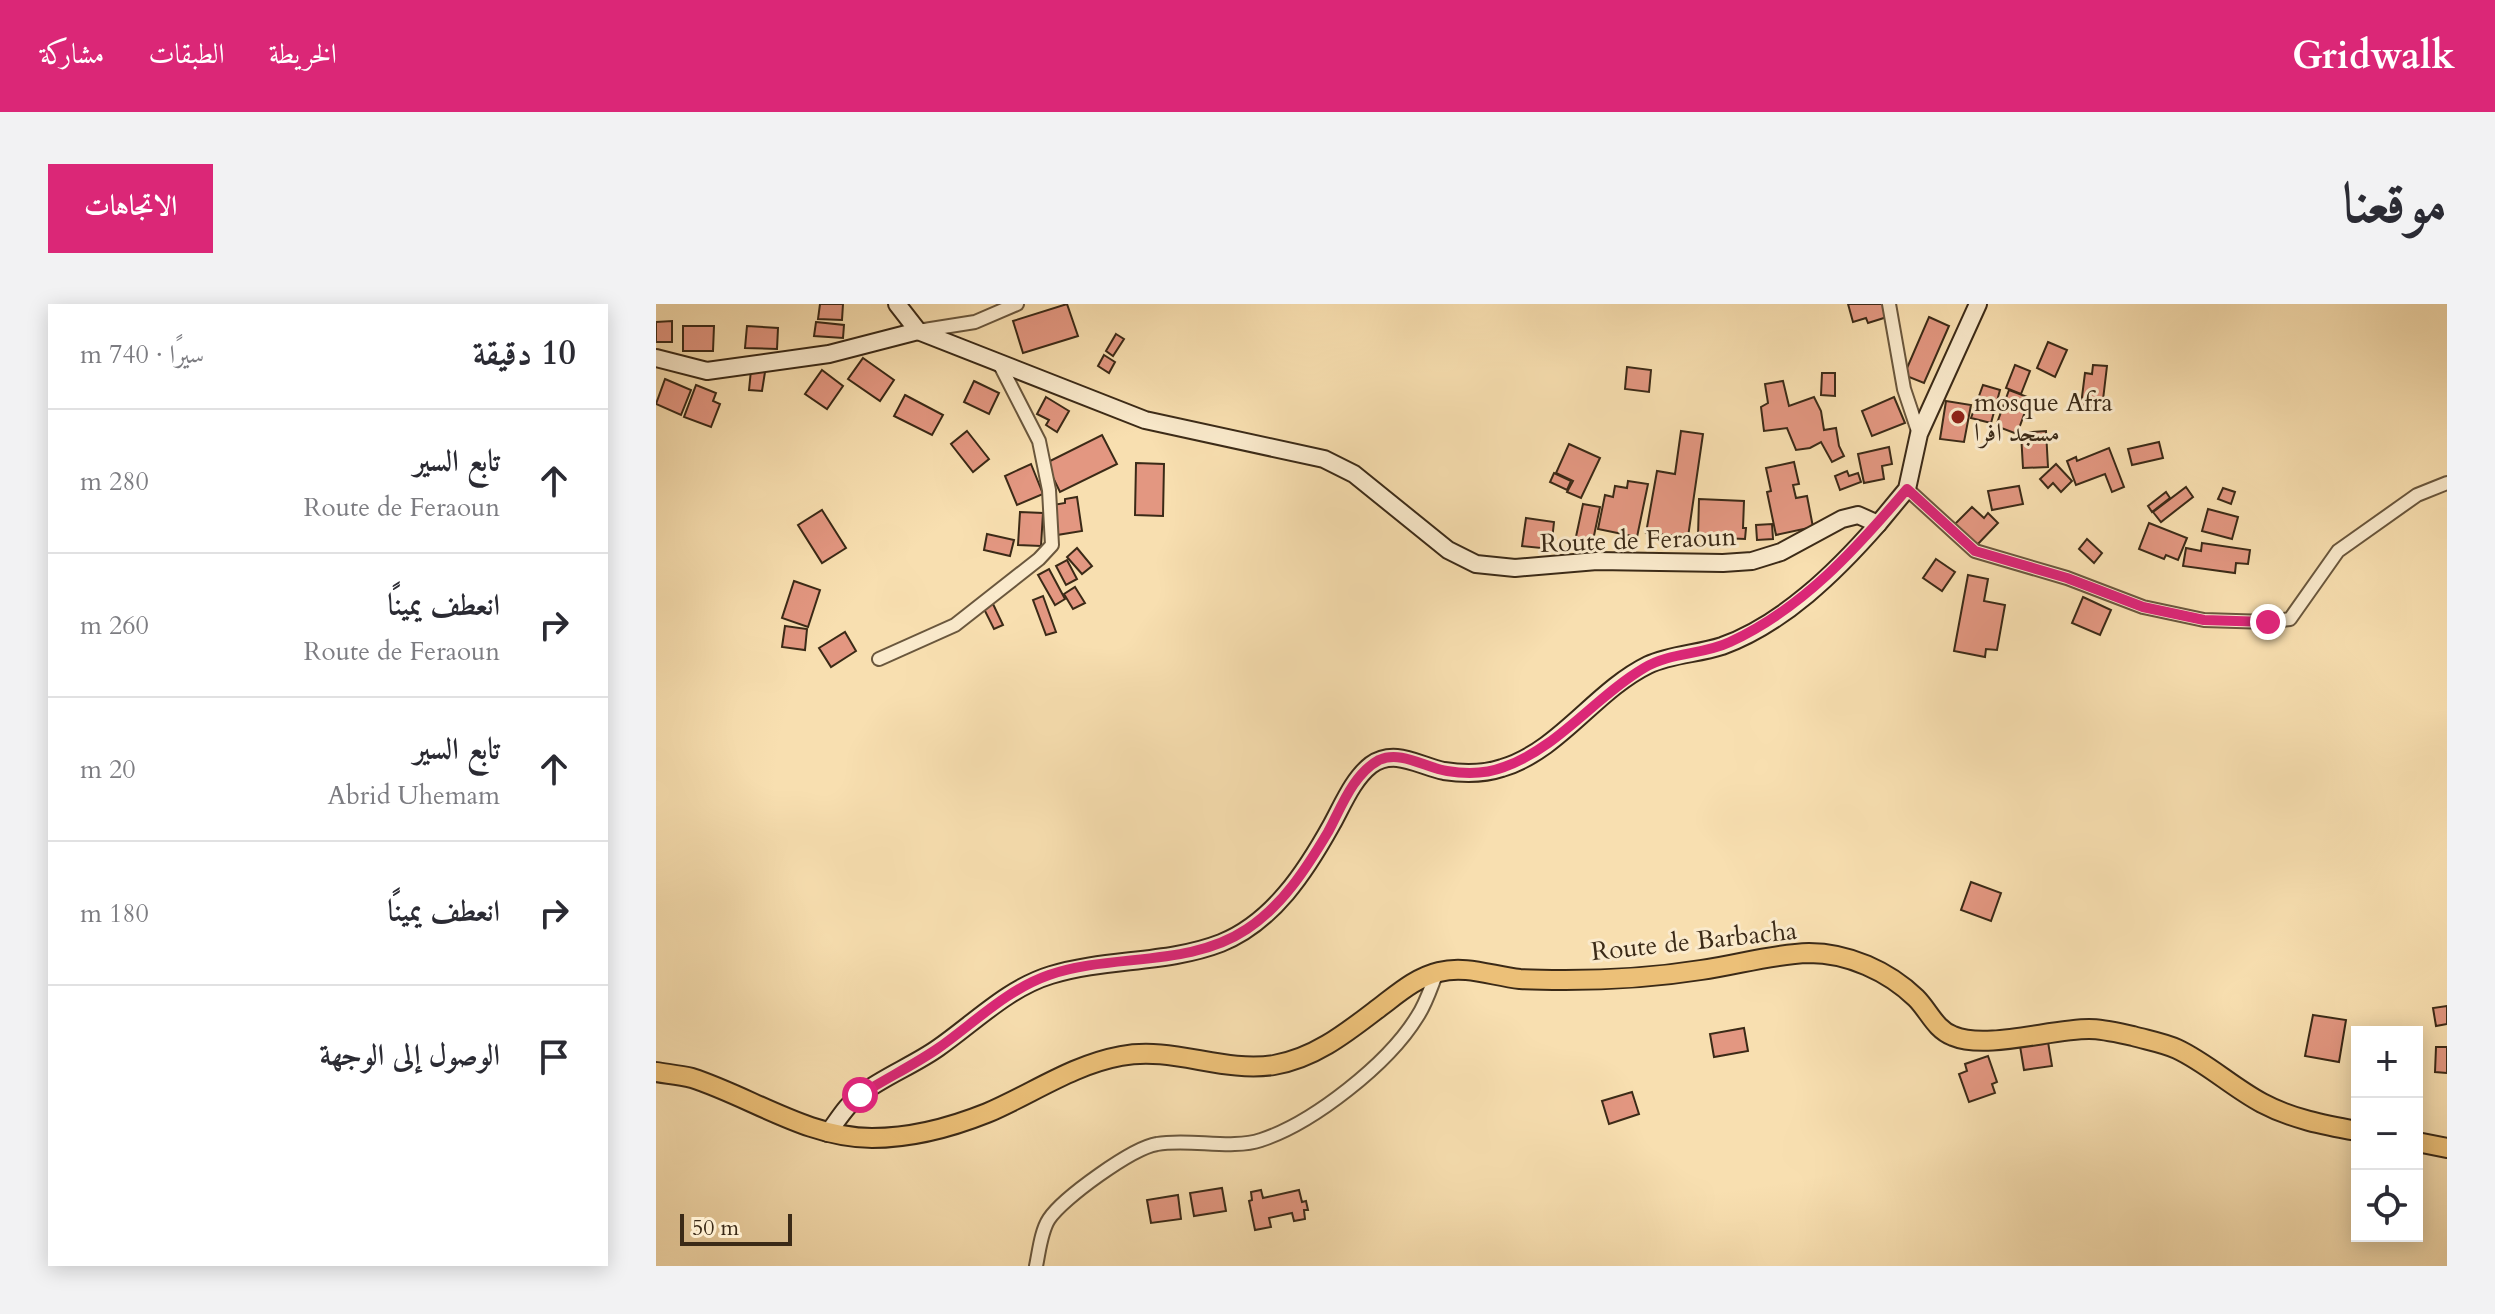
<!DOCTYPE html>
<html lang="ar">
<meta charset="utf-8">
<style>
:root{--surface:#fff;--page:#f2f2f3;--text:#2b2b33;--muted:#7c7c81;--line:#e1e1e2;--accent:#db2777}
body{margin:0;font-family:Cardo,Amiri,serif;background:var(--page);color:var(--text);direction:rtl}
.controls{position:absolute;right:24px;bottom:24px;display:grid;overflow:hidden;border-radius:0px;box-shadow:0 4px 20px #0003}
.controls button{width:72px;height:72px;display:grid;place-items:center;padding:0;border:0;border-bottom:2px solid var(--line);background:var(--surface);color:var(--text);font:40px sans-serif}
.scale{position:absolute;left:24px;bottom:20px;width:112px;box-sizing:border-box;padding-left:8px;border:4px solid #3b2a17;border-top:0;font-size:22px;line-height:28px;white-space:nowrap;color:#3b2a17;-webkit-text-stroke:6px #faeacc;paint-order:stroke}
.stop{position:absolute;width:24px;height:24px;margin:-18px;border:6px solid #db2777;border-radius:50%;background:#fff}
.stop.end{background:#db2777;border-color:#fff;box-shadow:0 2px 8px #0008}
.list{margin:0;padding:0;list-style:none}
h2{display:flex;justify-content:space-between;align-items:center;height:104px;margin:0;padding:0 32px;font-size:34px}
h2 small{font-size:26px;font-weight:400;color:var(--muted)}
.list li{display:grid;grid-template-columns:52px 1fr auto;gap:24px;align-items:center;box-sizing:border-box;height:144px;padding:0 32px;border-top:2px solid var(--line)}
.list b{display:block;font-size:30px;white-space:nowrap}
.list p{margin:0;font-size:26px;white-space:nowrap;color:var(--muted)}
.list em{font-size:26px;font-style:normal;color:var(--muted)}
.icon{flex:none;width:44px;height:44px;fill:none;stroke:currentColor;stroke-width:2;stroke-linecap:round;stroke-linejoin:round}
.map{position:relative;flex:none;width:1791px;height:962px;overflow:hidden;direction:ltr;border-radius:0px}
header{display:flex;align-items:center;gap:48px;box-sizing:border-box;height:112px;padding:0 40px;background:var(--accent);color:#fff}
header strong{font-size:38px}
nav{display:flex;gap:44px;margin-inline-start:auto;font-size:28px}
.intro{display:flex;align-items:center;justify-content:space-between;box-sizing:border-box;height:192px;padding:0 48px}
h1{margin:0;font-size:56px}
.button{padding:20px 36px;border-radius:0px;background:var(--accent);color:#fff;font-size:28px;font-weight:700}
main{display:flex;gap:48px;padding:0 48px}
aside{flex:1;background:var(--surface);border-radius:0px;box-shadow:0 4px 20px #0003}
.map>svg:first-child{display:block}
.building{fill:#e39781;stroke:#3b2a17;stroke-width:2}
.lines{fill:none;stroke-linecap:round;stroke-linejoin:round}
.street-casing{stroke:#6a573d;stroke-width:16}
.secondary-casing{stroke:#3b2a17;stroke-width:20}
.primary-casing{stroke:#3b2a17;stroke-width:22}
.street{stroke:#faeacc;stroke-width:12}
.secondary{stroke:#faeacc;stroke-width:16}
.primary{stroke:#ecc078;stroke-width:18}
.route{stroke:#db2777;stroke-width:10}
.poi-dot{fill:#8f2418;stroke:#faeacc;stroke-width:3}
.labels{text-anchor:middle;dominant-baseline:central;stroke-width:6;stroke-linejoin:round;paint-order:stroke}
.poi-label{font-size:26px;fill:#3b2a17;stroke:#faeacc;text-anchor:start}
.street-label{font-size:26px;fill:#3b2a17;stroke:#faeacc}
</style>
<header>
<strong>Gridwalk</strong>
<nav><a>الخريطة</a><a>الطبقات</a><a>مشاركة</a></nav>
</header>
<div class="intro"><h1>موقعنا</h1><a class="button">الاتجاهات</a></div>
<main>
<div class="map">
<svg width="1791" height="962" viewBox="0 0 1791 962">
<rect width="100%" height="100%" fill="#f8dfb0"/>
<filter id="stains"><feTurbulence type="fractalNoise" baseFrequency=".0025" numOctaves="4"/><feColorMatrix values="0 0 0 0 .2 0 0 0 0 .09 0 0 0 0 .02 0 0 0 .5 -.17"/></filter>
<radialGradient id="worn" r=".72"><stop offset=".6" stop-color="#630" stop-opacity="0"/><stop offset="1" stop-color="#630" stop-opacity=".3"/></radialGradient>
<g class="building">
<path d="M164,0H187L186,16L162,15Z"/>
<path d="M411,0L422,32L367,49L357,17Z"/>
<path d="M1192,0H1227L1231,13L1212,19L1210,14L1197,18Z"/>
<path d="M1273,13L1293,22L1268,79L1248,71Z"/>
<path d="M16,17V38H0V18Z"/>
<path d="M160,18L188,21L187,34L158,32Z"/>
<path d="M27,22H58L57,47H27Z"/>
<path d="M91,22L122,24L121,45L89,44Z"/>
<path d="M460,30L468,35L457,52L450,47Z"/>
<path d="M1392,38L1411,46L1399,73L1381,64Z"/>
<path d="M448,51L459,58L453,69L442,62Z"/>
<path d="M207,54L238,76L224,97L192,75Z"/>
<path d="M1359,61L1374,67L1365,90L1350,84Z"/>
<path d="M1437,61L1451,62L1446,104L1425,101L1429,69L1436,70Z"/>
<path d="M971,63L995,66L993,88L969,85Z"/>
<path d="M95,66L109,68L106,87L93,86Z"/>
<path d="M166,66L187,82L171,105L149,90Z"/>
<path d="M1166,69H1179V92L1165,91Z"/>
<path d="M9,75L35,86L25,111L0,100Z"/>
<path d="M318,77L343,89L333,110L308,98Z"/>
<path d="M1127,77L1133,102L1158,93L1165,107L1168,126L1180,124L1183,142L1188,152L1176,158L1165,138L1154,144L1140,146L1131,124L1108,127L1105,103L1112,99L1109,80Z"/>
<path d="M40,81L60,89L57,97L64,100L55,123L28,113Z"/>
<path d="M1327,81L1344,86L1335,119L1315,114Z"/>
<path d="M1353,86L1374,94L1361,130L1340,122Z"/>
<path d="M249,91L287,111L276,131L238,112Z"/>
<path d="M390,93L413,107L401,128L390,121L393,116L381,110Z"/>
<path d="M1238,93L1249,119L1216,132L1206,107Z"/>
<path d="M1290,97L1315,101L1308,138L1284,135Z"/>
<path d="M311,127L333,155L317,168L295,140Z"/>
<path d="M1025,127L1047,130L1032,233L990,229L1001,167L1019,170Z"/>
<path d="M1390,127L1392,163L1367,164L1365,129Z"/>
<path d="M446,131L461,160L404,188L390,159Z"/>
<path d="M1503,138L1507,154L1476,161L1472,145Z"/>
<path d="M913,140L944,154L925,194L911,188L917,177L900,169Z"/>
<path d="M1233,143L1236,160L1226,162L1228,175L1208,179L1202,150Z"/>
<path d="M1453,144L1468,183L1456,188L1449,170L1420,181L1411,157L1420,153L1421,157Z"/>
<path d="M1138,158L1143,180L1137,181L1140,194L1151,192L1157,223L1120,231L1111,188L1115,187L1110,164Z"/>
<path d="M480,159L508,160L507,212L479,211Z"/>
<path d="M375,160L387,190L361,201L349,172Z"/>
<path d="M1400,160L1416,177L1405,188L1397,179L1392,184L1384,175Z"/>
<path d="M1191,167L1193,172L1202,169L1205,178L1184,186L1179,172Z"/>
<path d="M898,169L915,177L911,186L894,178Z"/>
<path d="M972,177L992,180L981,233L942,225L949,191L957,193L959,182L971,184Z"/>
<path d="M1363,182L1367,200L1336,206L1332,187Z"/>
<path d="M1530,183L1537,193L1505,218L1497,208Z"/>
<path d="M1567,184L1579,188L1575,200L1562,195Z"/>
<path d="M1510,188L1514,194L1496,208L1492,202Z"/>
<path d="M421,193L426,227L401,231L397,201L409,199V195Z"/>
<path d="M1043,195L1088,197L1087,224H1090L1089,235L1042,233Z"/>
<path d="M927,200L944,203L935,246L918,242Z"/>
<path d="M1316,203L1328,214L1332,209L1342,219L1320,242L1298,221Z"/>
<path d="M1552,205L1582,213L1576,235L1546,227Z"/>
<path d="M166,206L190,244L166,259L142,221Z"/>
<path d="M364,208L387,209L385,242L362,241Z"/>
<path d="M870,214L898,218L895,245L866,242Z"/>
<path d="M1493,219L1531,234L1522,256L1510,251L1508,255L1483,245Z"/>
<path d="M1116,220L1117,235L1101,236L1100,221Z"/>
<path d="M331,230L358,236L354,252L328,246Z"/>
<path d="M1431,235L1446,249L1438,259L1423,245Z"/>
<path d="M1546,239L1594,246L1592,260L1580,259L1579,269L1527,262L1530,244L1545,247Z"/>
<path d="M421,244L436,262L426,270L411,253Z"/>
<path d="M1280,255L1299,268L1286,287L1267,274Z"/>
<path d="M411,256L421,275L410,281L400,262Z"/>
<path d="M393,265L409,295L399,301L382,271Z"/>
<path d="M1312,271L1332,275L1328,297L1349,301L1341,346L1330,345L1329,353L1298,347Z"/>
<path d="M138,277L164,286L152,323L126,314Z"/>
<path d="M419,283L429,299L417,305L408,290Z"/>
<path d="M387,292L400,328L390,331L377,296Z"/>
<path d="M1427,293L1455,306L1444,331L1416,319Z"/>
<path d="M337,300L347,321L338,325L328,305Z"/>
<path d="M129,322L151,325L149,346L126,343Z"/>
<path d="M189,328L200,347L175,363L163,344Z"/>
<path d="M1315,578L1345,589L1335,617L1305,606Z"/>
<path d="M1791,702V720L1780,722L1777,704Z"/>
<path d="M1657,711L1690,716L1683,758L1649,752Z"/>
<path d="M1088,724L1092,747L1058,753L1054,730Z"/>
<path d="M1392,738L1396,762L1368,766L1364,742Z"/>
<path d="M1780,743H1791V769L1779,768Z"/>
<path d="M1332,752L1341,778L1336,780L1339,789L1313,798L1303,770L1311,767L1309,760Z"/>
<path d="M976,788L983,810L953,820L946,797Z"/>
<path d="M566,884L570,907L538,912L534,889Z"/>
<path d="M605,886L607,894L643,886L646,898L650,897L652,906H648L649,915L638,917L636,909L613,914L615,923L599,926L593,897L596,896L595,888Z"/>
<path d="M522,891L525,915L495,919L491,896Z"/>
</g>
<g class="lines">
<defs>
<g id="street">
<path d="M1233,0L1248,85L1263,130"/>
<path d="M262,27L319,18L361,0"/>
<path d="M1251,185L1319,247L1411,274L1487,303L1548,316L1612,318L1634,315L1682,247L1761,191L1791,179"/>
<path d="M223,355L299,321L383,255L396,241L393,186L383,137L342,57"/>
<path d="M380,962C383,948 385,927 393,915C407,894 476,844 501,840C532,834 577,846 605,836C657,819 732,760 761,713C770,700 775,683 781,668"/>
</g>
<g id="secondary">
<path d="M0,54L51,67L173,50L262,27"/>
<path d="M1222,220L1251,185L1263,130L1322,0"/>
<path d="M172,829C182,816 191,800 205,790C229,772 258,761 282,744C318,719 352,684 395,671C450,654 511,660 565,639C617,618 650,567 676,520C687,500 697,475 715,461C739,444 763,462 788,467C807,470 828,470 846,464C903,447 939,387 992,361C1015,350 1042,350 1066,342C1127,320 1180,268 1222,220L1202,211L1186,215L1125,248L1096,257L1067,259L941,257L859,264L820,260L792,246L698,170L668,155L489,116L262,27L241,0"/>
</g>
<g id="primary">
<path d="M0,768C12,770 24,771 36,774C95,793 152,834 216,834C254,834 296,823 331,809C376,790 416,761 465,752C517,742 566,769 618,761C661,754 695,725 728,700C745,687 762,673 783,668C810,661 836,672 864,675C879,676 894,676 909,676C954,676 1001,673 1045,666C1081,661 1116,650 1153,649C1192,649 1232,667 1260,694C1273,707 1279,725 1297,732C1330,746 1395,725 1433,725C1447,725 1463,729 1477,732C1491,736 1508,739 1521,745C1551,759 1576,783 1606,799C1636,815 1668,821 1701,827"/>
<path d="M1761,838L1791,844"/>
</g>
</defs>
<use href="#street" class="street-casing"/>
<use href="#secondary" class="secondary-casing"/>
<use href="#primary" class="primary-casing"/>
<use href="#street" class="street"/>
<use href="#secondary" class="secondary"/>
<use href="#primary" class="primary"/>
</g>
<g class="lines">
<path class="route" d="M204,791C229,775 256,762 281,745C317,720 350,686 393,671C456,649 533,664 591,625C626,602 650,565 672,528C685,504 697,470 723,456C745,446 770,464 791,467C810,470 830,470 848,463C902,444 939,393 988,364C1014,348 1047,351 1074,338C1146,305 1200,245 1251,185L1319,247L1411,274L1487,303L1548,316L1612,318"/>
</g>
<circle class="poi-dot" cx="1302" cy="113" r="8"/>
<g class="labels">
<g class="poi-label">
<text x="1318" y="98">mosque Afra<tspan x="1318" dy="30">مسجد افرا</tspan></text>
</g>
<g class="street-label">
<text transform="translate(982 236) rotate(-2)">Route de Feraoun</text>
<text transform="translate(1038 637) rotate(-6)">Route de Barbacha</text>
</g>
</g>
<rect width="100%" height="100%" filter="url(#stains)"/>
<rect width="100%" height="100%" fill="url(#worn)"/>
</svg>
<div class="controls">
<button>+</button>
<button>−</button>
<button><svg class="icon" aria-label="locate" viewBox="0 0 24 24"><circle cx="12" cy="12" r="6"/><path d="M12 2v4M12 18v4M2 12h4M18 12h4"/></svg></button>
</div>
<div class="scale">50 m</div>
<div class="stop" style="left:204px;top:791px"></div>
<div class="stop end" style="left:1612px;top:318px"></div>
</div>
<aside>
<h2>10 دقيقة<small>سيرًا · 740 m</small></h2>
<ul class="list">
<li><svg class="icon" aria-label="ahead" viewBox="0 0 24 24"><path d="M12 20V5M6 11l6-6 6 6"/></svg><div><b>تابع السير</b><p>Route de Feraoun</p></div><em>280 m</em></li>
<li><svg class="icon" aria-label="right" viewBox="0 0 24 24"><path d="M7 20v-9h11M14 6l5 5-5 5"/></svg><div><b>انعطف يمينًا</b><p>Route de Feraoun</p></div><em>260 m</em></li>
<li><svg class="icon" aria-label="ahead" viewBox="0 0 24 24"><path d="M12 20V5M6 11l6-6 6 6"/></svg><div><b>تابع السير</b><p>Abrid Uhemam</p></div><em>20 m</em></li>
<li><svg class="icon" aria-label="right" viewBox="0 0 24 24"><path d="M7 20v-9h11M14 6l5 5-5 5"/></svg><div><b>انعطف يمينًا</b></div><em>180 m</em></li>
<li><svg class="icon" aria-label="arrive" viewBox="0 0 24 24"><path d="M6 21V4h12l-3 4 3 4H6"/></svg><div><b>الوصول إلى الوجهة</b></div></li>
</ul>
</aside>
</main>
